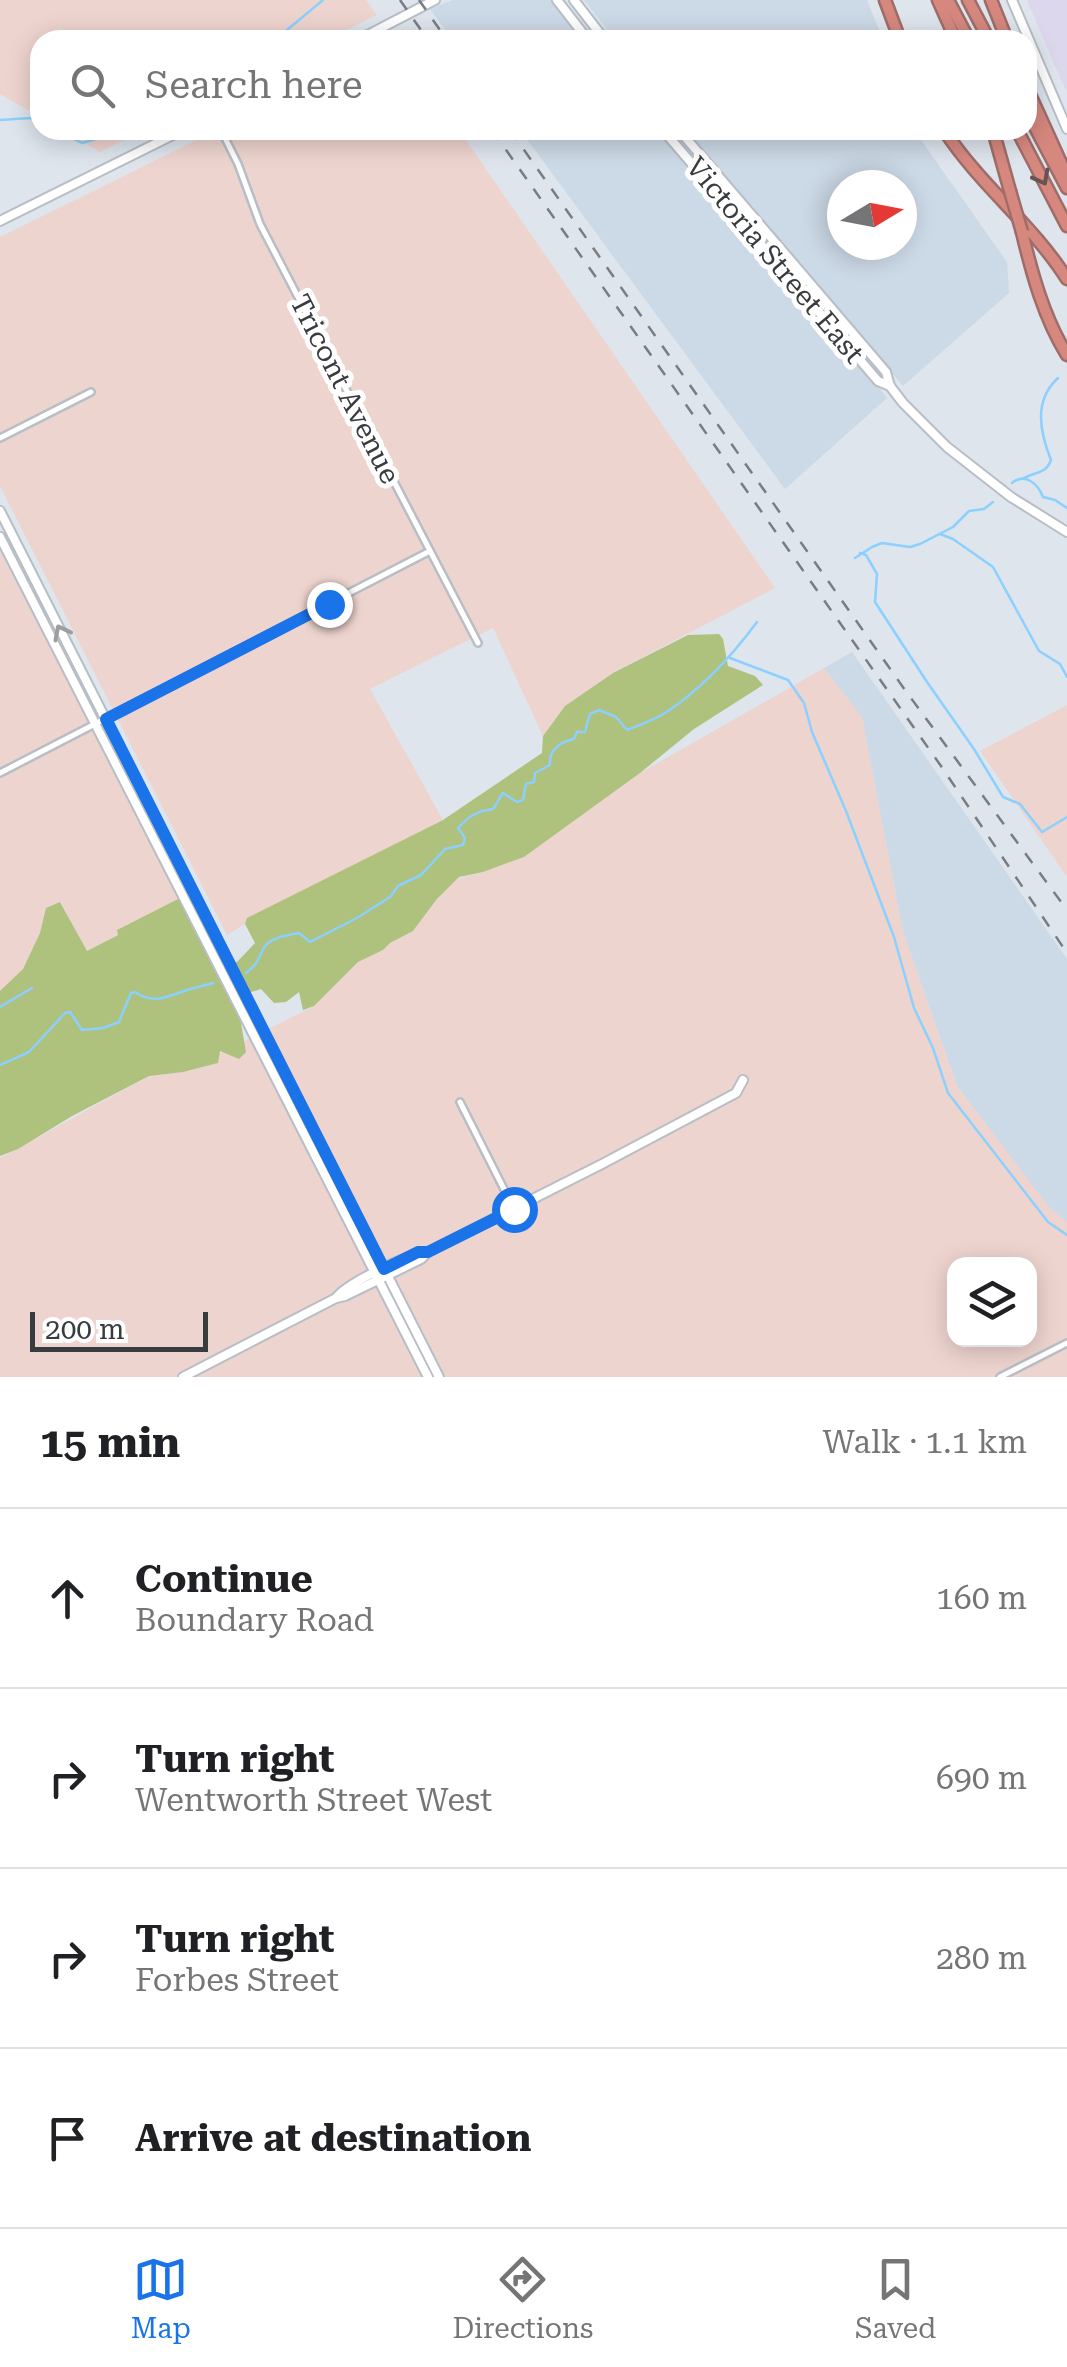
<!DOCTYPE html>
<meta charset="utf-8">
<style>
:root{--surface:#fff;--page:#f6f6f6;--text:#202124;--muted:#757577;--line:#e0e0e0;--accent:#1a73e8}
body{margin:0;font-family:"Roboto Serif",serif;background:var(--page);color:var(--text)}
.controls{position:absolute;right:30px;bottom:30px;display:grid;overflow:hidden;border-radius:20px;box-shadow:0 5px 25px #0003}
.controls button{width:90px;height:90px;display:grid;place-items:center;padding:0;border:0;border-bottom:2px solid var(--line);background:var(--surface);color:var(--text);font:50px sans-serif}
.compass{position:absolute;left:827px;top:170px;width:90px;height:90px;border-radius:50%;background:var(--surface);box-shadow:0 5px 25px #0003;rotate:80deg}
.scale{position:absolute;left:30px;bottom:25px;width:178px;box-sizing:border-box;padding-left:10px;border:5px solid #393c3f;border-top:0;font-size:28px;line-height:35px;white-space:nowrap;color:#393c3f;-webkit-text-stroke:8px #fff;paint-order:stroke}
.stop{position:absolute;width:30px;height:30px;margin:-22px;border:8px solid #1a73e8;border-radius:50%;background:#fff}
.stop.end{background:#1a73e8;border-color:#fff;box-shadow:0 2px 10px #0008}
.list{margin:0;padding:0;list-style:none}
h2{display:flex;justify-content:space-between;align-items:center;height:130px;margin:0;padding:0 40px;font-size:42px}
h2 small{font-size:32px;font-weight:400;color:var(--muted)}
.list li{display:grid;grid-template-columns:65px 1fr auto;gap:30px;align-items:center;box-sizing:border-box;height:180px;padding:0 40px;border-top:2px solid var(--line)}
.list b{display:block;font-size:38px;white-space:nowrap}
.list p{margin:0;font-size:32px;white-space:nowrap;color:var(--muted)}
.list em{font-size:32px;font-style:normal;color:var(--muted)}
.icon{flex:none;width:55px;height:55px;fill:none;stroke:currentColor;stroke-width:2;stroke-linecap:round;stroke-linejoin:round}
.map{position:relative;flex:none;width:1067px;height:1377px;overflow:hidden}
.search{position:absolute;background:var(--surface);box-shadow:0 5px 25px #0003;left:30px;right:30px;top:30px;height:110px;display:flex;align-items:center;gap:25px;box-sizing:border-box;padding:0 35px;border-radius:30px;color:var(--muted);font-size:38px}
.sheet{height:850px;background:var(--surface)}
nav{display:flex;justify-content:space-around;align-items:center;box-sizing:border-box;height:140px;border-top:2px solid var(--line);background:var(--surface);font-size:28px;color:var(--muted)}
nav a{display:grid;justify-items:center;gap:5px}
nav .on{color:var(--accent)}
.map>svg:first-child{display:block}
.built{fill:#ccd9e6;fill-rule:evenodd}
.industrial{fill:#eed4cf;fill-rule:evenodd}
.education{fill:#dcd7ec}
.green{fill:#aec17d}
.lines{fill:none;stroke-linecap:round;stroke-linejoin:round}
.stream{stroke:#8bd0fe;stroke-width:2.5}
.street-casing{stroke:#b7bec5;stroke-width:10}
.secondary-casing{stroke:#b7bec5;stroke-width:12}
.highway-casing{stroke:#9f6d69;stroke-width:15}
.street{stroke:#fff;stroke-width:5}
.secondary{stroke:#fff;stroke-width:8}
.highway{stroke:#d6887f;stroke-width:10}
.rail{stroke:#797d82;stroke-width:2.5;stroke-dasharray:12 12;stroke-linecap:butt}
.highway-bridge-casing{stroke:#9f6d69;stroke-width:15;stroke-linecap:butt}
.highway-bridge{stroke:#d6887f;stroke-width:10}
.oneway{stroke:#685352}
.oneway2{stroke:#9c9e9f}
.route{stroke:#1a73e8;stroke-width:12}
.labels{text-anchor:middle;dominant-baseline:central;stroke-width:10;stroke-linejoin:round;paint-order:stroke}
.street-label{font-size:28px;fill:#393c3f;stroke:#fff}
</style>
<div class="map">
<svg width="1067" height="1377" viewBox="0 0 1067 1377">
<rect width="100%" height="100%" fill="#dee5ed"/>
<g class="built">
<path d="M453,0H555L585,40H453L430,9Z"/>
<path d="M584,0H867L883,40H615Z"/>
<path d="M520,130H662L742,229L788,279L833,338L862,366L887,398L785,489Z"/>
<path d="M685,130H917L921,140L1007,262L1009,293L903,386ZM842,185H902V245H842Z"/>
<path d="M852,652L1067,959V1222L1049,1208L957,1086L903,932L862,718L824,668Z"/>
</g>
<g class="industrial">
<path d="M0,0H366L377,15L326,40H40V117L0,94Z"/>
<path d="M62,130H144L100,152Z"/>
<path d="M217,130H459L775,588L613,673L565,706L543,736L493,628L370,689L443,820L255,915L245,924L227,935L0,486V237Z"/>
<path d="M0,551L182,897L117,930L119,934L86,951L61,902L46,908L40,933L23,969L0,991Z"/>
<path d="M824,668L862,717L903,932L957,1086L1049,1207L1067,1222V1377H0V1158L149,1076L183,1072L218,1063L219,1054L314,1006L358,962L383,950L390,943L413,931L452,880L483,872L524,857L640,773ZM954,1264H1030V1340H954Z"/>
<path d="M1067,705V877L980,751Z"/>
</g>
<path class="education" d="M1027,0H1067V91L1061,80Z"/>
<path class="green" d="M719,634L723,639L728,666L755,676L763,685L694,729L640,773L524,857L483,872L459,877L437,899L413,931L390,943L383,950L358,962L314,1006L303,1010L299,992L286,1002L274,1003L261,989L245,994L237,1001L246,1052L239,1059L220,1051L218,1063L183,1072L149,1076L72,1116L18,1149L0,1156V991L23,969L40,933L46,908L60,902L87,951L118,935L117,930L182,897L220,971L238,961L255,943L245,924L247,918L443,820L542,753L543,736L565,706L613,673L688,635Z"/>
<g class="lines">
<g class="stream">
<path d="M275,40L323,0"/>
<path d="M0,120L31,118L40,122"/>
<path d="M56,130L82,143L104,137L117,130"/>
<path d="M1024,478C1035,472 1046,474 1051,460C1040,432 1033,401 1058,378"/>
<path d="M1012,483C1025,472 1038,484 1043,497L1055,500L1067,508"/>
<path d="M940,534L953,539L993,567L1039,651L1060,664L1067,677"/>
<path d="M860,553L866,555L877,574L875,602L927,682L974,749L1003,797L1020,804L1042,832L1067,817"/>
<path d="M855,558L872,547L882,543L910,547L920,544L953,527L969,511L984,509L993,502"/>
<path d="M730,658L788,680L804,703L812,732L846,811L894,937L914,1008L933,1048L948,1093L1048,1222L1067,1235"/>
<path d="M246,973C262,961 257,956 266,945C273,937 289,935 299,933L310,942L357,918L390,897L398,886L421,875L445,849L463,845L465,838L458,828C469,816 477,811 493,809L503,793L517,802L523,800L526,784L534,782L535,773L550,765C549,749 560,742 574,739L577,732H585L590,714L599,710L616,717L627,730C640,725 654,720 665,713C702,689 731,657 757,622"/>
<path d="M0,1007L32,988"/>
<path d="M0,1065L29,1052L65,1013L70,1012L82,1030L103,1028L119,1022L131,993L135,992C151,1003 163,999 181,992C192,988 203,986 213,983"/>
</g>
<defs>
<g id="street">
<path d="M221,130L238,164L260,224L478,643"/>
<path d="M0,438L91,392"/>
<path d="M0,773L430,551"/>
<path d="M460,1102L514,1209"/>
<path d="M1000,1377L1067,1343"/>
</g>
<g id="secondary">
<path d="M557,0L588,40"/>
<path d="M574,0L605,40"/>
<path d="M1012,0L1067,129"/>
<path d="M358,40L435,0"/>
<path d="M663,130L878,381L890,386"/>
<path d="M679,130L886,372L890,386L903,403L947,447L1011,497L1067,532"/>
<path d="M0,221L183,130"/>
<path d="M0,511L439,1377"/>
<path d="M0,537L428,1377"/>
<path d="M336,1298C347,1283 410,1253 428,1252"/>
<path d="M183,1377L336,1298L345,1296L421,1259L428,1252L602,1164L736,1093L743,1080"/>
</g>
<g id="highway">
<path d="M885,0L900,40"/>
<path d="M938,0L956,40"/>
<path d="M948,0L969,40"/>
<path d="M968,0L989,40"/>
<path d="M991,0L1007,40"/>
<path d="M1027,88L1067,176"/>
<path d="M1027,112L1067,188"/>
<path d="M944,130C980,185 1032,224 1067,279"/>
<path d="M993,130L1010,191"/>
<path d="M1017,130L1067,226"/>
<path d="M1022,232C1032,274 1044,318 1067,355"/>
</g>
</defs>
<use href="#street" class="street-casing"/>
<use href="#secondary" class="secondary-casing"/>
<use href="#highway" class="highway-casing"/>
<use href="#street" class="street"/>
<use href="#secondary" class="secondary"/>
<use href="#highway" class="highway"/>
<g class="rail">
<path d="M400,0L428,40"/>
<path d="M419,0L447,40"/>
<path d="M492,130L941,766L1067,953"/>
<path d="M510,130L905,690L1067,910"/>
</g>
<defs>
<path id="highway-bridge" d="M1010,191L1022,232"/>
</defs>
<use href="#highway-bridge" class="highway-bridge-casing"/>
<use href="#highway-bridge" class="highway-bridge"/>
</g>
<defs><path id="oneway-chevron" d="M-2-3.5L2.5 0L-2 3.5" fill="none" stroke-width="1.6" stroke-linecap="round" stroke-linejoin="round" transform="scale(2.5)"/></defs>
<use class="oneway" href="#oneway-chevron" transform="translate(1042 178) rotate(62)"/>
<use class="oneway2" href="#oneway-chevron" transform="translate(61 632) rotate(-117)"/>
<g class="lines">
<path class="route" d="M329,604L106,719L384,1269L418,1252H428L514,1209"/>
</g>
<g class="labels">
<g class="street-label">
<text transform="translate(775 260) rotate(50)">Victoria Street East</text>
<text transform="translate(345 389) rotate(63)">Tricont Avenue</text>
</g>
</g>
</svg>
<div class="controls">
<button><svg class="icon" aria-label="layers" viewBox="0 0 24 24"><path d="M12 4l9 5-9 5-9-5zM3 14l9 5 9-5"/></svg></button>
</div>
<svg class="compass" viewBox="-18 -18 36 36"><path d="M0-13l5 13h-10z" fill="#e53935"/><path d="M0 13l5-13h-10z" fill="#757577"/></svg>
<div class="scale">200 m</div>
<div class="stop" style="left:514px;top:1209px"></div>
<div class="stop end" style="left:329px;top:604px"></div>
<div class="search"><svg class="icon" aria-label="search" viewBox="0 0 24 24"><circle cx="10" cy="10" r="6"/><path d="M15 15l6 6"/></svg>Search here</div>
</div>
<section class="sheet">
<h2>15 min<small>Walk · 1.1 km</small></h2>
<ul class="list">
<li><svg class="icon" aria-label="ahead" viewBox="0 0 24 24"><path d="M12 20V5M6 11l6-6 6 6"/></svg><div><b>Continue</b><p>Boundary Road</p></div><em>160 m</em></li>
<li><svg class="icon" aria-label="right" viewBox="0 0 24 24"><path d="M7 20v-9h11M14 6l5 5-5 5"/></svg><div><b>Turn right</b><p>Wentworth Street West</p></div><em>690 m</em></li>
<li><svg class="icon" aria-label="right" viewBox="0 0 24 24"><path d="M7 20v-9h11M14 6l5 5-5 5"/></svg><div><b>Turn right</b><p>Forbes Street</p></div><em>280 m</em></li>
<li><svg class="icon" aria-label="arrive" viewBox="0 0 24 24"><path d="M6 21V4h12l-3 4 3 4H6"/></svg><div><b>Arrive at destination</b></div></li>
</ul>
</section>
<nav>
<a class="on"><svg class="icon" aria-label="map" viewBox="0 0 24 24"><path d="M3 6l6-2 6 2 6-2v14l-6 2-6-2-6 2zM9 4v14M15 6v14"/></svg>Map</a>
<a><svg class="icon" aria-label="directions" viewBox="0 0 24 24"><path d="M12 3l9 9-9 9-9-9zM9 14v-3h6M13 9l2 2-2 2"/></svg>Directions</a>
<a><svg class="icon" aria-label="saved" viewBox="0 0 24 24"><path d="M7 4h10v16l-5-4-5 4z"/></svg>Saved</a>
</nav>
